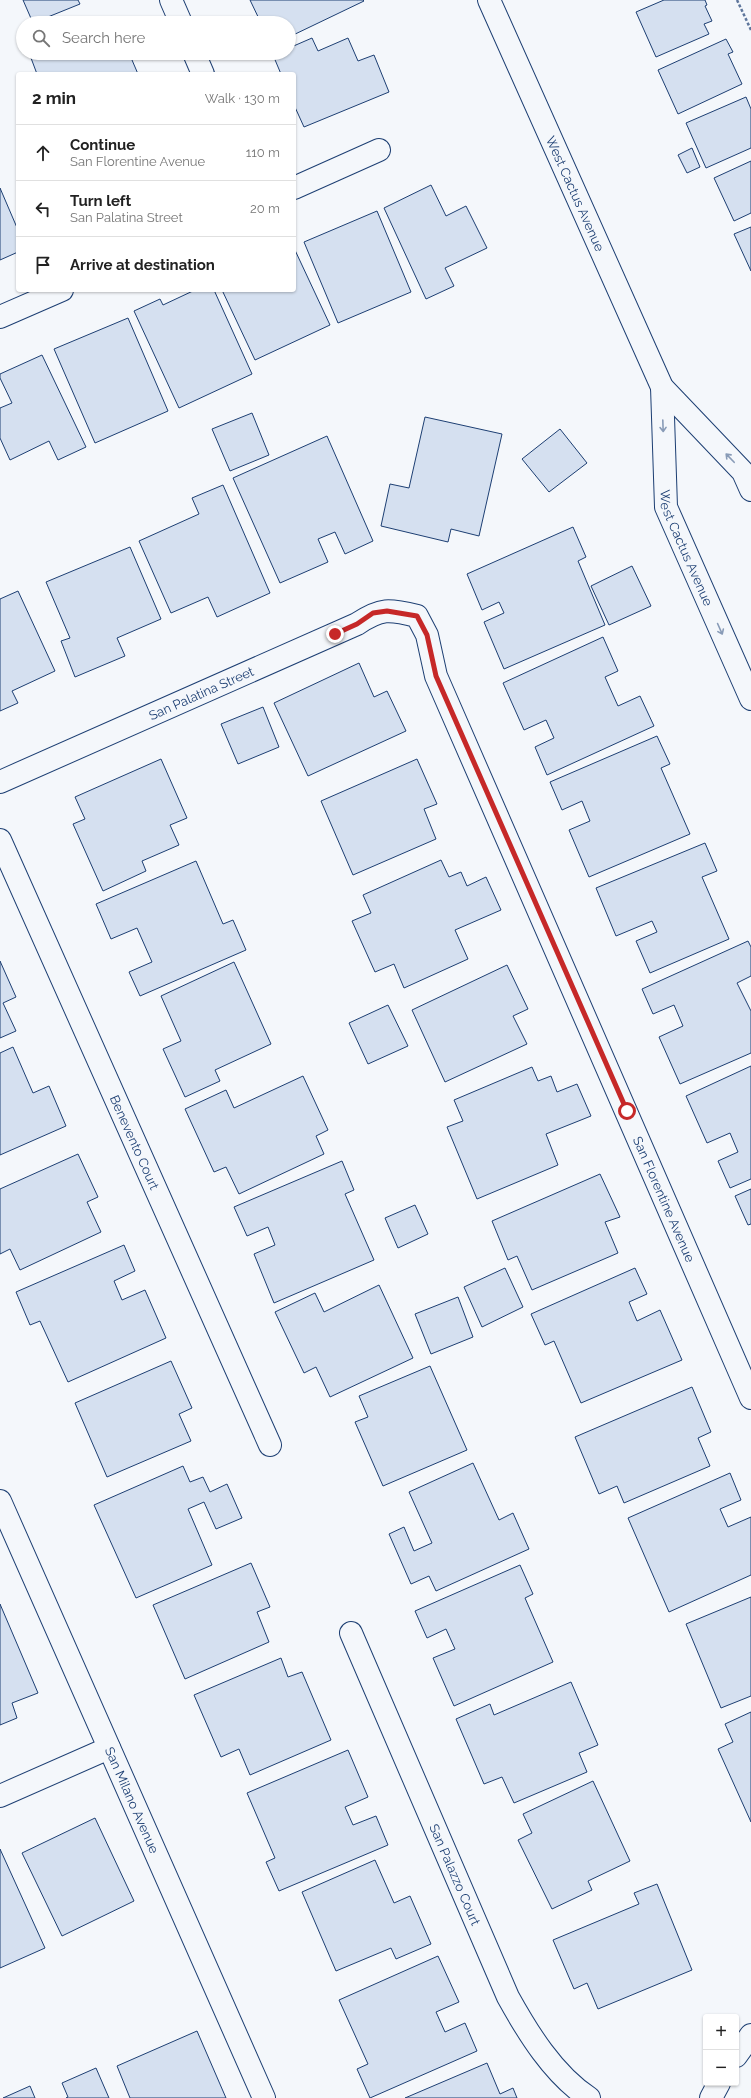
<!DOCTYPE html>
<meta charset="utf-8">
<style>
:root{--surface:#fff;--page:#f2f2f2;--text:#222;--muted:#767676;--line:#e0e0e0}
body{margin:0;font-family:Raleway,sans-serif;background:var(--page);color:var(--text)}
.controls{position:absolute;right:12px;bottom:12px;display:grid;overflow:hidden;border-radius:4px;box-shadow:0 1px 3px #0004}
.controls button{width:36px;height:36px;display:grid;place-items:center;padding:0;border:0;border-bottom:1px solid var(--line);background:var(--surface);color:var(--text);font:20px sans-serif}
.stop{position:absolute;width:12px;height:12px;margin:-9px;border:3px solid #c62828;border-radius:50%;background:#fff}
.stop.end{background:#c62828;border-color:#fff;box-shadow:0 1px 4px #0008}
.list{margin:0;padding:0;list-style:none}
h2{display:flex;justify-content:space-between;align-items:center;height:52px;margin:0;padding:0 16px;font-size:17px}
h2 small{font-size:13px;font-weight:400;color:var(--muted)}
.list li{display:grid;grid-template-columns:26px 1fr auto;gap:12px;align-items:center;box-sizing:border-box;height:56px;padding:0 16px;border-top:1px solid var(--line)}
.list b{display:block;font-size:15px;white-space:nowrap}
.list p{margin:0;font-size:13px;white-space:nowrap;color:var(--muted)}
.list em{font-size:13px;font-style:normal;color:var(--muted)}
.icon{flex:none;width:22px;height:22px;fill:none;stroke:currentColor;stroke-width:2;stroke-linecap:round;stroke-linejoin:round}
.map{position:relative;flex:none;width:751px;height:2098px;overflow:hidden}
.search{position:absolute;background:var(--surface);box-shadow:0 1px 3px #0004;left:16px;top:16px;width:280px;height:44px;display:flex;align-items:center;gap:10px;box-sizing:border-box;padding:0 14px;border-radius:22px;color:var(--muted);font-size:15px}
.panel{position:absolute;background:var(--surface);box-shadow:0 1px 3px #0004;left:16px;top:72px;width:280px;height:220px;border-radius:4px}
.map>svg:first-child{display:block}
.building{fill:#d5e0f0;stroke:#1d3f73}
.lines{fill:none;stroke-linecap:round;stroke-linejoin:round}
.minor-casing{stroke:#1d3f73;stroke-width:24}
.primary-casing{stroke:#1d3f73;stroke-width:24}
.path{stroke:#5e769c;stroke-width:2.5;stroke-dasharray:3 2;stroke-linecap:butt}
.minor{stroke:#f4f7fb;stroke-width:22}
.primary{stroke:#f4f7fb;stroke-width:22}
.oneway{stroke:#889bb7}
.route{stroke:#c62828;stroke-width:5}
.labels{text-anchor:middle;dominant-baseline:central;stroke-width:3;stroke-linejoin:round;paint-order:stroke}
.street-label{font-size:13px;fill:#1d3f73;stroke:#f4f7fb}
</style>
<div class="map">
<svg width="751" height="2098" viewBox="0 0 751 2098">
<rect width="100%" height="100%" fill="#f4f7fb"/>
<g class="building">
<path d="M23,0H78L80,4L33,23Z"/>
<path d="M250,0H363L364,1L289,37V23H261Z"/>
<path d="M664,0H705L707,5L705,6L712,21L704,24L709,34L656,57L636,12Z"/>
<path d="M312,38L318,51L348,38L358,61L374,55L389,92L304,127L294,105V74H281L273,55L289,53V48Z"/>
<path d="M726,39L733,52L728,54L742,84L678,114L658,70Z"/>
<path d="M44,53H129L138,74H37L31,58Z"/>
<path d="M746,97L751,109V148L706,168L686,123Z"/>
<path d="M692,148L700,167L687,173L678,155Z"/>
<path d="M751,161V213L734,221L714,178Z"/>
<path d="M431,185L446,216L466,206L487,248L445,268L454,286L426,299L384,208Z"/>
<path d="M0,188L18,230V252L0,260Z"/>
<path d="M377,211L411,292L338,323L304,242Z"/>
<path d="M751,227V271L734,234Z"/>
<path d="M294,248L330,325L255,360L222,290H294Z"/>
<path d="M195,290H214L252,374L179,408L134,311L160,299L163,305Z"/>
<path d="M128,318L168,411L95,443L54,349Z"/>
<path d="M42,355L86,447L58,460L49,441L10,460L0,438V408L12,403L0,378V374Z"/>
<path d="M252,413L269,455L230,471L212,429Z"/>
<path d="M425,417L502,434L479,536L451,529L448,542L381,526L390,484L409,488Z"/>
<path d="M560,429L587,463L549,492L522,459Z"/>
<path d="M327,436L373,541L345,554L335,532L318,539L328,562L280,583L233,478Z"/>
<path d="M223,485L270,593L217,617L208,597L171,613L139,541L199,514L192,498Z"/>
<path d="M573,527L586,557L578,561L605,625L504,669L484,622L504,613L499,602L482,610L467,574Z"/>
<path d="M130,547L161,619L117,638L125,656L75,677L61,641L70,638L46,582Z"/>
<path d="M632,566L651,606L609,625L591,586Z"/>
<path d="M18,591L55,671L12,691L18,703L0,711V599Z"/>
<path d="M603,637L618,671L605,677L618,706L640,696L654,726L547,775L535,747L554,738L546,720L524,730L503,683Z"/>
<path d="M359,663L374,697L387,691L406,731L308,776L274,703Z"/>
<path d="M263,707L279,747L238,764L221,724Z"/>
<path d="M657,736L670,764L661,768L690,834L589,877L569,830L590,821L582,801L562,810L550,782Z"/>
<path d="M161,759L187,818L170,825L179,845L142,861L146,871L103,891L73,824L85,819L75,797Z"/>
<path d="M417,759L437,804L424,809L436,839L353,875L321,801Z"/>
<path d="M705,843L717,871L702,877L729,939L650,973L636,941L657,932L652,921L616,936L596,888Z"/>
<path d="M441,860L449,877L461,872L467,886L486,877L501,910L455,930L468,959L404,988L394,964L375,972L352,921L371,913L363,895Z"/>
<path d="M196,861L223,924L233,920L246,950L140,996L129,972L152,962L137,928L111,939L96,904Z"/>
<path d="M748,941L751,947V976L737,983L751,1011V1053L680,1084L659,1037L683,1026L674,1005L653,1014L642,989Z"/>
<path d="M0,961L16,997L3,1003L16,1031L0,1038Z"/>
<path d="M234,962L271,1044L215,1070L220,1081L185,1097L163,1049L181,1041L161,996Z"/>
<path d="M507,965L528,1009L513,1016L527,1044L445,1082L412,1010Z"/>
<path d="M388,1005L408,1046L368,1064L349,1023Z"/>
<path d="M13,1047L33,1093L49,1086L66,1126L0,1155V1053Z"/>
<path d="M751,1066V1179L730,1188L718,1161L738,1152L730,1133L707,1143L686,1096Z"/>
<path d="M532,1067L538,1081L551,1076L557,1092L577,1084L591,1116L546,1134L558,1165L477,1199L447,1127L463,1121L454,1100Z"/>
<path d="M303,1076L328,1130L316,1136L324,1154L239,1194L226,1167L214,1172L185,1109L226,1090L234,1108Z"/>
<path d="M78,1154L98,1197L87,1202L101,1232L20,1270L10,1249L0,1254V1189Z"/>
<path d="M342,1161L354,1190L345,1194L374,1260L274,1303L254,1254L275,1245L268,1227L247,1236L234,1207Z"/>
<path d="M600,1174L620,1217L605,1222L618,1253L532,1290L517,1256L508,1260L492,1221Z"/>
<path d="M751,1189V1224L748,1225L735,1196Z"/>
<path d="M415,1205L428,1234L398,1248L385,1218Z"/>
<path d="M124,1245L135,1271L114,1281L122,1300L145,1290L166,1338L68,1382L40,1321L30,1325L16,1292Z"/>
<path d="M505,1268L523,1307L482,1327L464,1287Z"/>
<path d="M635,1268L647,1294L629,1302L637,1321L660,1310L682,1360L581,1403L554,1341L545,1345L531,1314Z"/>
<path d="M379,1285L413,1358L330,1397L316,1367L304,1373L275,1312L315,1293L324,1312Z"/>
<path d="M458,1297L473,1337L431,1354L415,1314Z"/>
<path d="M171,1361L192,1408L179,1414L191,1441L107,1477L75,1403Z"/>
<path d="M430,1366L467,1450L383,1486L355,1422L368,1417L359,1396Z"/>
<path d="M692,1387L711,1432L698,1438L710,1466L624,1503L617,1486L599,1494L575,1437Z"/>
<path d="M473,1463L499,1520L513,1513L529,1549L436,1591L429,1576L411,1584L389,1534L404,1527L414,1551L432,1543L409,1492Z"/>
<path d="M183,1466L190,1482L203,1477L210,1492L227,1484L242,1518L216,1529L204,1502L188,1509L212,1565L136,1598L94,1505Z"/>
<path d="M730,1473L741,1500L720,1509L728,1527L751,1517V1575L669,1612L628,1518Z"/>
<path d="M251,1563L270,1607L257,1612L269,1642L185,1679L153,1605Z"/>
<path d="M520,1565L533,1594L525,1598L553,1662L454,1706L433,1658L455,1649L446,1629L427,1638L415,1611Z"/>
<path d="M751,1597V1696L721,1708L686,1624Z"/>
<path d="M0,1604L38,1693L12,1703L17,1718L0,1725Z"/>
<path d="M281,1658L288,1677L302,1672L331,1740L250,1775L239,1749L221,1757L194,1695Z"/>
<path d="M571,1682L598,1745L579,1753L587,1772L514,1803L502,1777L484,1784L456,1719L490,1704L494,1715Z"/>
<path d="M751,1712V1822L718,1749L733,1742L725,1724Z"/>
<path d="M348,1750L368,1797L345,1807L353,1825L376,1816L388,1845L279,1891L266,1862L275,1858L247,1793Z"/>
<path d="M593,1781L630,1861L588,1881L592,1890L552,1909L518,1840L532,1833L523,1814Z"/>
<path d="M95,1818L134,1901L62,1936L22,1853Z"/>
<path d="M0,1849L45,1948L0,1968Z"/>
<path d="M375,1860L394,1903L410,1896L431,1944L396,1959L391,1948L336,1971L302,1892Z"/>
<path d="M657,1884L692,1970L598,2009L587,1983L574,1989L553,1940L639,1904L634,1893Z"/>
<path d="M438,1956L459,2002L436,2012L445,2032L465,2023L477,2051L370,2098L357,2069L368,2064L339,2000Z"/>
<path d="M197,2031L226,2098H130L117,2066Z"/>
<path d="M487,2063L500,2094L513,2088L517,2098H405Z"/>
<path d="M96,2068L109,2098H66L68,2097L62,2083Z"/>
<path d="M30,2086L35,2098H3Z"/>
</g>
<g class="lines">
<defs>
<g id="minor">
<path d="M171,0L181,23"/>
<path d="M194,53L203,74"/>
<path d="M294,188L379,150"/>
<path d="M0,317L62,290"/>
<path id="s1" d="M0,782L357,624C381,608 389,609 417,616L427,635L436,676L751,1398"/>
<path id="s2" d="M0,840L270,1445"/>
<path id="s3" d="M0,1501L264,2098"/>
<path id="s4" d="M351,1633L508,1997C528,2033 553,2074 589,2098"/>
<path d="M0,1796L109,1748"/>
<path d="M736,2056L751,2035"/>
<path d="M711,2098L719,2083"/>
</g>
<g id="primary">
<path id="s5" d="M489,0L662,387L743,472L751,490"/>
<path id="s6" d="M662,387L666,507L751,699"/>
</g>
</defs>
<use href="#minor" class="minor-casing"/>
<use href="#primary" class="primary-casing"/>
<path class="path" d="M737,0L751,30"/>
<use href="#minor" class="minor"/>
<use href="#primary" class="primary"/>
</g>
<defs><path id="oneway-shaft" d="M-6 0H5M1.5-3L5.5 0L1.5 3" fill="none" stroke-width="1.6" stroke-linecap="round" stroke-linejoin="round"/></defs>
<g class="oneway">
<use href="#oneway-shaft" transform="translate(663 426) rotate(88)"/>
<use href="#oneway-shaft" transform="translate(730 458) rotate(-134)"/>
<use href="#oneway-shaft" transform="translate(720 629) rotate(66)"/>
</g>
<g class="lines">
<path class="route" d="M335,634L357,624L373,613L387,611L417,616L427,635L436,676L627,1111"/>
</g>
<g class="labels">
<g class="street-label">
<text stroke="none"><textPath href="#s5" startOffset="212">West Cactus Avenue</textPath></text>
<text stroke="none"><textPath href="#s6" startOffset="165">West Cactus Avenue</textPath></text>
<text stroke="none"><textPath href="#s1" startOffset="220">San Palatina Street</textPath></text>
<text stroke="none"><textPath href="#s2" startOffset="331">Benevento Court</textPath></text>
<text stroke="none"><textPath href="#s1" startOffset="1088">San Florentine Avenue</textPath></text>
<text stroke="none"><textPath href="#s3" startOffset="327">San Milano Avenue</textPath></text>
<text stroke="none"><textPath href="#s4" startOffset="263">San Palazzo Court</textPath></text>
</g>
</g>
</svg>
<div class="controls">
<button>+</button>
<button>−</button>
</div>
<div class="stop" style="left:627px;top:1111px"></div>
<div class="stop end" style="left:335px;top:634px"></div>
<div class="search"><svg class="icon" aria-label="search" viewBox="0 0 24 24"><circle cx="10" cy="10" r="6"/><path d="M15 15l6 6"/></svg>Search here</div>
<section class="panel">
<h2>2 min<small>Walk · 130 m</small></h2>
<ul class="list">
<li><svg class="icon" aria-label="ahead" viewBox="0 0 24 24"><path d="M12 20V5M6 11l6-6 6 6"/></svg><div><b>Continue</b><p>San Florentine Avenue</p></div><em>110 m</em></li>
<li><svg class="icon" aria-label="left" viewBox="0 0 24 24"><path d="M17 20v-9H6M10 6l-5 5 5 5"/></svg><div><b>Turn left</b><p>San Palatina Street</p></div><em>20 m</em></li>
<li><svg class="icon" aria-label="arrive" viewBox="0 0 24 24"><path d="M6 21V4h12l-3 4 3 4H6"/></svg><div><b>Arrive at destination</b></div></li>
</ul>
</section>
</div>
